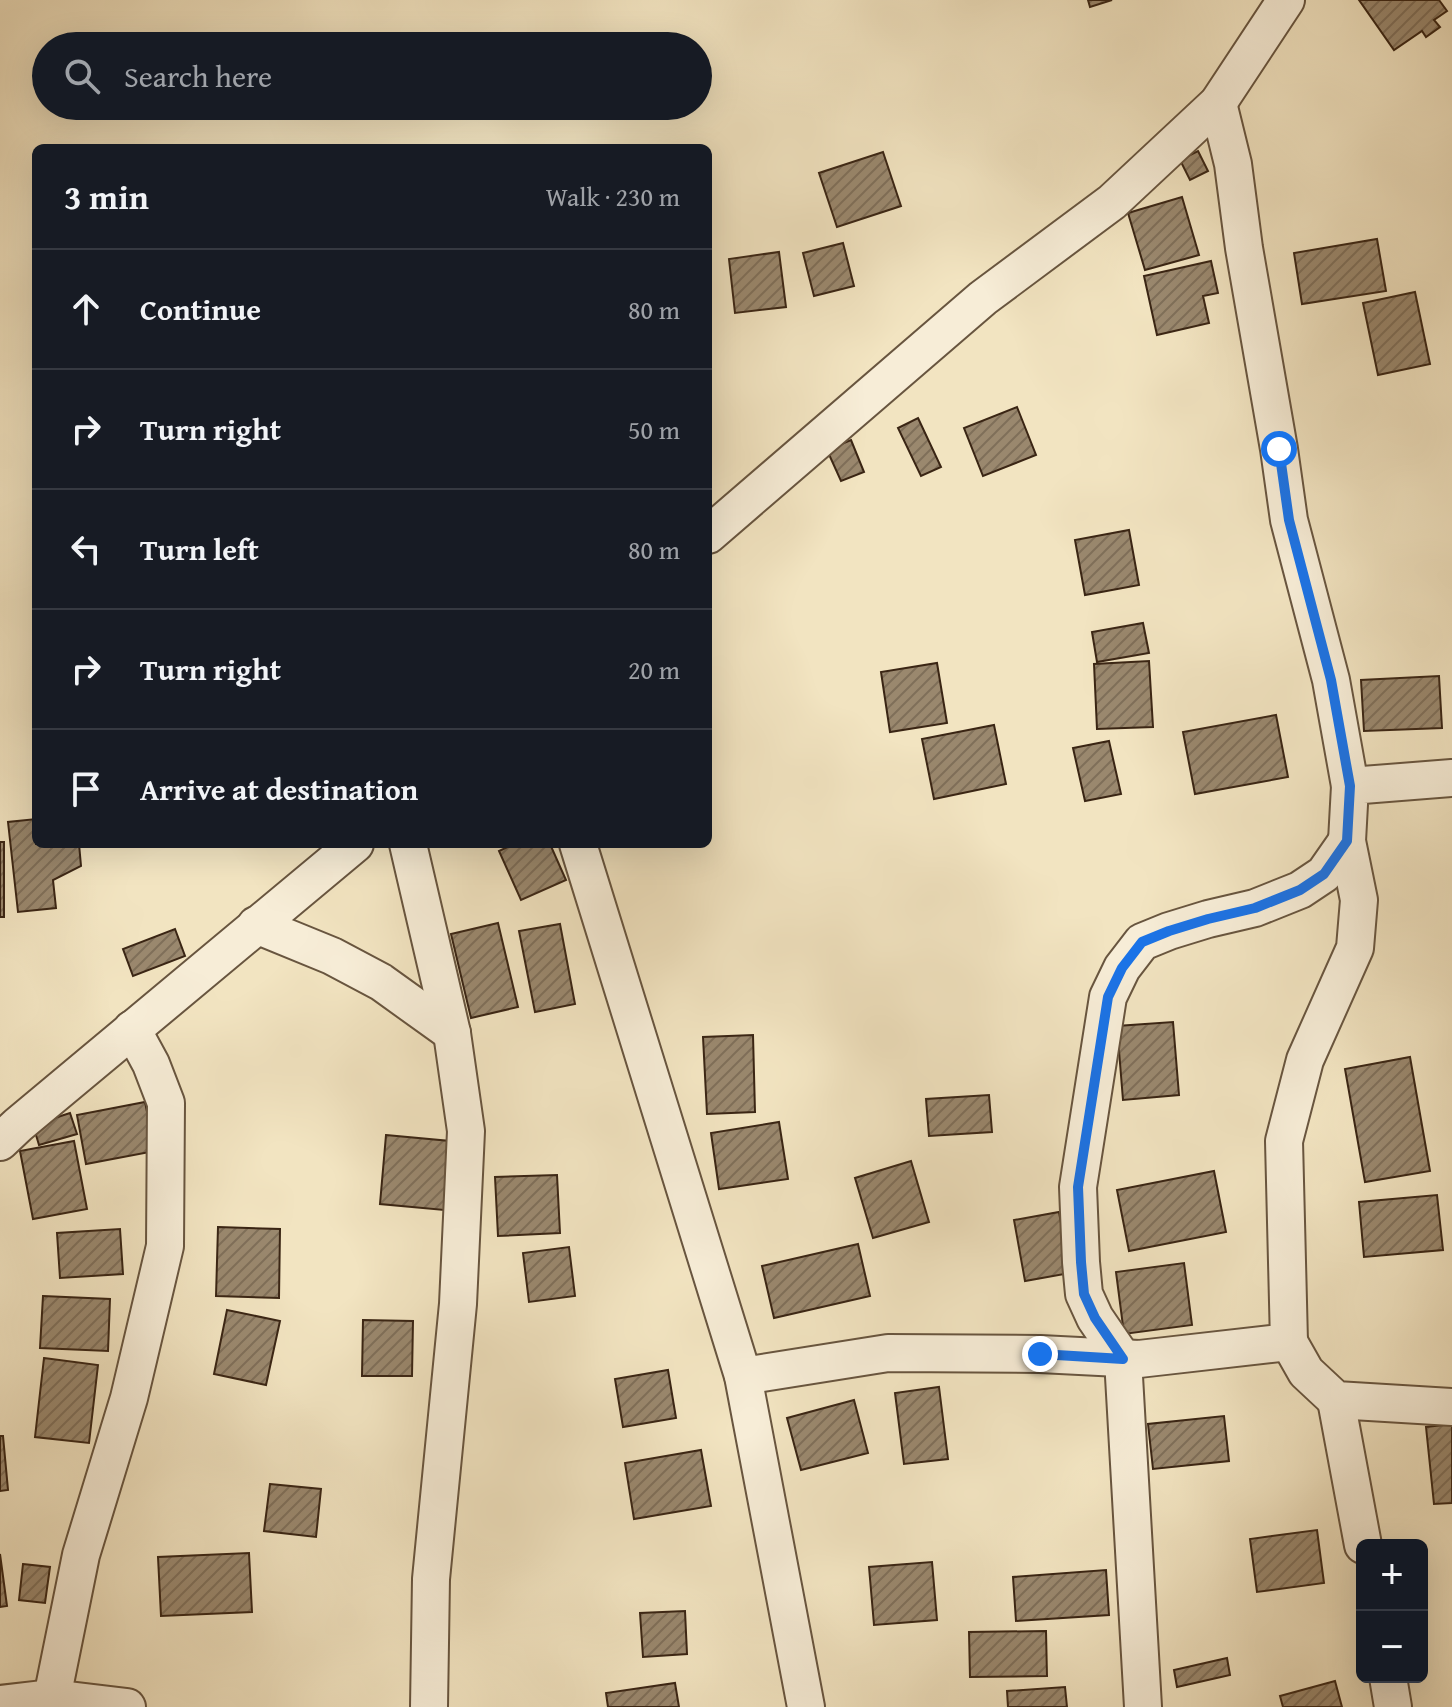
<!DOCTYPE html>
<meta charset="utf-8">
<style>
:root{--surface:#171b24;--page:#20242c;--text:#f1f3f6;--muted:#9ea1a6;--line:#363941}
body{margin:0;font-family:"Gentium Book Plus",serif;background:var(--page);color:var(--text)}
.controls{position:absolute;right:24px;bottom:24px;display:grid;overflow:hidden;border-radius:12px;box-shadow:0 8px 32px #0002}
.controls button{width:72px;height:72px;display:grid;place-items:center;padding:0;border:0;border-bottom:2px solid var(--line);background:var(--surface);color:var(--text);font:40px sans-serif}
.stop{position:absolute;width:24px;height:24px;margin:-18px;border:6px solid #1a73e8;border-radius:50%;background:#fff}
.stop.end{background:#1a73e8;border-color:#fff;box-shadow:0 2px 8px #0008}
.list{margin:0;padding:0;list-style:none}
h2{display:flex;justify-content:space-between;align-items:center;height:104px;margin:0;padding:0 32px;font-size:34px}
h2 small{font-size:26px;font-weight:400;color:var(--muted)}
.list li{display:grid;grid-template-columns:52px 1fr auto;gap:24px;align-items:center;box-sizing:border-box;height:120px;padding:0 32px;border-top:2px solid var(--line)}
.list b{display:block;font-size:30px;white-space:nowrap}
.list em{font-size:26px;font-style:normal;color:var(--muted)}
.icon{flex:none;width:44px;height:44px;fill:none;stroke:currentColor;stroke-width:2;stroke-linecap:round;stroke-linejoin:round}
.map{position:relative;flex:none;width:1452px;height:1707px;overflow:hidden}
.search{position:absolute;background:var(--surface);box-shadow:0 8px 32px #0002;left:32px;top:32px;width:680px;height:88px;display:flex;align-items:center;gap:20px;box-sizing:border-box;padding:0 28px;border-radius:44px;color:var(--muted);font-size:30px}
.panel{position:absolute;background:var(--surface);box-shadow:0 8px 32px #0002;left:32px;top:144px;width:680px;height:704px;border-radius:12px}
.map>svg:first-child{display:block}
.building{fill:url(#building-hatch);stroke:#3a2514;stroke-width:2}
.lines{fill:none;stroke-linecap:round;stroke-linejoin:round}
.street-casing{stroke:#68553f;stroke-width:40}
.street{stroke:#f7edd7;stroke-width:36}
.route{stroke:#1a73e8;stroke-width:10}
</style>
<div class="map">
<svg width="1452" height="1707" viewBox="0 0 1452 1707">
<defs>
<pattern id="building-hatch" width="6" height="6" patternUnits="userSpaceOnUse" patternTransform="scale(2)"><rect width="6" height="6" fill="#9a886e"/><path d="M-1 1l2-2M0 6l6-6M5 7l2-2" fill="none" stroke="#7f6f59"/></pattern>
</defs>
<rect width="100%" height="100%" fill="#f2e4c1"/>
<filter id="stains"><feTurbulence type="fractalNoise" baseFrequency=".0025" numOctaves="4"/><feColorMatrix values="0 0 0 0 .2 0 0 0 0 .09 0 0 0 0 .02 0 0 0 .5 -.17"/></filter>
<radialGradient id="worn" r=".72"><stop offset=".6" stop-color="#630" stop-opacity="0"/><stop offset="1" stop-color="#630" stop-opacity=".3"/></radialGradient>
<g class="building">
<path d="M1088,0H1112L1090,7Z"/>
<path d="M1359,0H1439L1447,11L1434,20L1440,27L1426,37L1422,31L1394,50Z"/>
<path d="M1198,151L1208,171L1190,180L1180,160Z"/>
<path d="M883,152L901,206L837,227L819,173Z"/>
<path d="M1182,197L1199,255L1145,270L1128,213Z"/>
<path d="M1377,239L1386,291L1302,304L1294,253Z"/>
<path d="M843,243L854,286L814,296L803,253Z"/>
<path d="M779,252L786,307L735,313L729,259Z"/>
<path d="M1211,261L1218,293L1203,296L1209,323L1157,335L1144,276Z"/>
<path d="M1415,292L1430,364L1378,375L1363,303Z"/>
<path d="M1017,407L1036,455L983,476L964,428Z"/>
<path d="M918,418L941,467L921,476L898,428Z"/>
<path d="M851,440L864,472L841,481L827,450Z"/>
<path d="M1129,530L1139,585L1085,595L1075,540Z"/>
<path d="M1143,623L1149,653L1097,662L1092,632Z"/>
<path d="M1149,661L1153,727L1097,729L1094,664Z"/>
<path d="M937,663L947,723L890,732L881,672Z"/>
<path d="M1439,676L1442,728L1364,731L1361,680Z"/>
<path d="M1276,715L1288,777L1195,794L1183,732Z"/>
<path d="M994,725L1006,784L934,799L922,739Z"/>
<path d="M1109,741L1121,794L1085,801L1073,748Z"/>
<path d="M36,819V844H79L81,866L53,880L56,908L18,912L8,822Z"/>
<rect x="0" y="842" width="4" height="75"/>
<path d="M514,844H550L566,880L521,900L499,851Z"/>
<path d="M498,923L518,1007L471,1018L451,934Z"/>
<path d="M560,924L575,1004L535,1012L519,931Z"/>
<path d="M175,929L185,956L133,976L123,949Z"/>
<path d="M1173,1022L1179,1095L1123,1100L1117,1026Z"/>
<path d="M753,1035L755,1112L707,1114L703,1037Z"/>
<path d="M1410,1057L1430,1171L1365,1182L1345,1069Z"/>
<path d="M989,1095L992,1132L929,1136L926,1099Z"/>
<path d="M145,1102L155,1151L86,1164L77,1115Z"/>
<path d="M70,1113L77,1134L39,1145L33,1125Z"/>
<path d="M779,1122L788,1179L719,1189L711,1133Z"/>
<path d="M386,1135L450,1141L444,1210L380,1204Z"/>
<path d="M74,1141L87,1209L33,1219L20,1151Z"/>
<path d="M911,1161L929,1222L873,1238L855,1178Z"/>
<path d="M1214,1171L1226,1232L1129,1251L1117,1190Z"/>
<path d="M557,1175L560,1233L498,1236L495,1177Z"/>
<path d="M1437,1195L1443,1250L1364,1257L1359,1202Z"/>
<path d="M1059,1212L1070,1273L1025,1281L1014,1220Z"/>
<path d="M218,1227L280,1229L279,1298L216,1296Z"/>
<path d="M120,1229L123,1274L60,1278L57,1233Z"/>
<path d="M858,1244L870,1296L774,1318L762,1266Z"/>
<path d="M569,1247L575,1296L529,1302L523,1253Z"/>
<path d="M1184,1263L1192,1325L1124,1334L1116,1272Z"/>
<path d="M43,1296L110,1299L108,1351L40,1348Z"/>
<path d="M227,1310L280,1321L266,1385L214,1374Z"/>
<path d="M363,1320L413,1321L412,1376H362Z"/>
<path d="M44,1358L98,1365L89,1443L35,1437Z"/>
<path d="M668,1370L676,1418L623,1427L615,1379Z"/>
<path d="M939,1387L948,1459L904,1464L895,1393Z"/>
<path d="M854,1400L868,1453L801,1470L787,1418Z"/>
<path d="M1224,1416L1229,1461L1153,1469L1148,1424Z"/>
<path d="M1452,1424V1503L1434,1504L1426,1427Z"/>
<path d="M0,1436H3L8,1490L0,1491Z"/>
<path d="M701,1450L711,1506L634,1519L625,1463Z"/>
<path d="M270,1484L321,1489L316,1537L264,1531Z"/>
<path d="M1317,1530L1324,1583L1257,1592L1250,1539Z"/>
<path d="M249,1553L252,1612L161,1616L158,1557Z"/>
<path d="M0,1554L7,1606L0,1607Z"/>
<path d="M932,1562L937,1620L874,1625L869,1567Z"/>
<path d="M23,1564L50,1567L45,1603L19,1600Z"/>
<path d="M1106,1570L1109,1615L1016,1621L1013,1577Z"/>
<path d="M685,1611L687,1654L643,1657L640,1613Z"/>
<path d="M1046,1631L1047,1676L970,1677L969,1632Z"/>
<path d="M1227,1658L1230,1675L1177,1687L1174,1670Z"/>
<path d="M1335,1681L1342,1707H1283L1280,1696Z"/>
<path d="M675,1683L679,1707H608L606,1693Z"/>
<path d="M1065,1687L1067,1707H1008L1007,1691Z"/>
</g>
<g class="lines">
<defs>
<g id="street">
<path d="M1218,103L1233,164L1244,248L1279,449L1289,520L1331,680L1350,786"/>
<path d="M708,535L983,298L1112,202L1218,103L1286,0"/>
<path d="M408,844L452,1033L466,1131L458,1304L431,1579L429,1707"/>
<path d="M578,844L743,1376L806,1707"/>
<path d="M256,925L332,956L381,982L452,1033"/>
<path d="M0,1142L18,1125L355,844"/>
<path d="M1289,1342L1306,1372L1336,1400L1452,1407"/>
<path d="M743,1376L888,1353L1040,1354L1139,1359L1289,1342L1284,1141L1305,1060L1355,948L1359,900L1347,841L1350,786L1452,778"/>
<path d="M1336,1400L1363,1545"/>
<path d="M1388,1677L1393,1707"/>
<path d="M52,1698L81,1555L129,1398L165,1246L166,1103L151,1064L132,1029"/>
<path d="M0,1704L52,1698L127,1707"/>
<path d="M1143,1707L1123,1359L1095,1318L1084,1294L1081,1262L1078,1187L1108,997L1122,968L1142,942L1169,931L1208,919L1255,908L1300,890L1324,874L1347,841"/>
</g>
</defs>
<use href="#street" class="street-casing"/>
<use href="#street" class="street"/>
</g>
<g class="lines">
<path class="route" d="M1040,1354L1123,1359L1095,1318L1084,1294L1081,1262L1078,1187L1108,997L1122,968L1142,942L1169,931L1208,919L1255,908L1300,890L1324,874L1347,841L1350,786L1331,680L1289,520L1279,449"/>
</g>
<rect width="100%" height="100%" filter="url(#stains)"/>
<rect width="100%" height="100%" fill="url(#worn)"/>
</svg>
<div class="controls">
<button>+</button>
<button>−</button>
</div>
<div class="stop" style="left:1279px;top:449px"></div>
<div class="stop end" style="left:1040px;top:1354px"></div>
<div class="search"><svg class="icon" aria-label="search" viewBox="0 0 24 24"><circle cx="10" cy="10" r="6"/><path d="M15 15l6 6"/></svg>Search here</div>
<section class="panel">
<h2>3 min<small>Walk · 230 m</small></h2>
<ul class="list">
<li><svg class="icon" aria-label="ahead" viewBox="0 0 24 24"><path d="M12 20V5M6 11l6-6 6 6"/></svg><div><b>Continue</b></div><em>80 m</em></li>
<li><svg class="icon" aria-label="right" viewBox="0 0 24 24"><path d="M7 20v-9h11M14 6l5 5-5 5"/></svg><div><b>Turn right</b></div><em>50 m</em></li>
<li><svg class="icon" aria-label="left" viewBox="0 0 24 24"><path d="M17 20v-9H6M10 6l-5 5 5 5"/></svg><div><b>Turn left</b></div><em>80 m</em></li>
<li><svg class="icon" aria-label="right" viewBox="0 0 24 24"><path d="M7 20v-9h11M14 6l5 5-5 5"/></svg><div><b>Turn right</b></div><em>20 m</em></li>
<li><svg class="icon" aria-label="arrive" viewBox="0 0 24 24"><path d="M6 21V4h12l-3 4 3 4H6"/></svg><div><b>Arrive at destination</b></div></li>
</ul>
</section>
</div>
